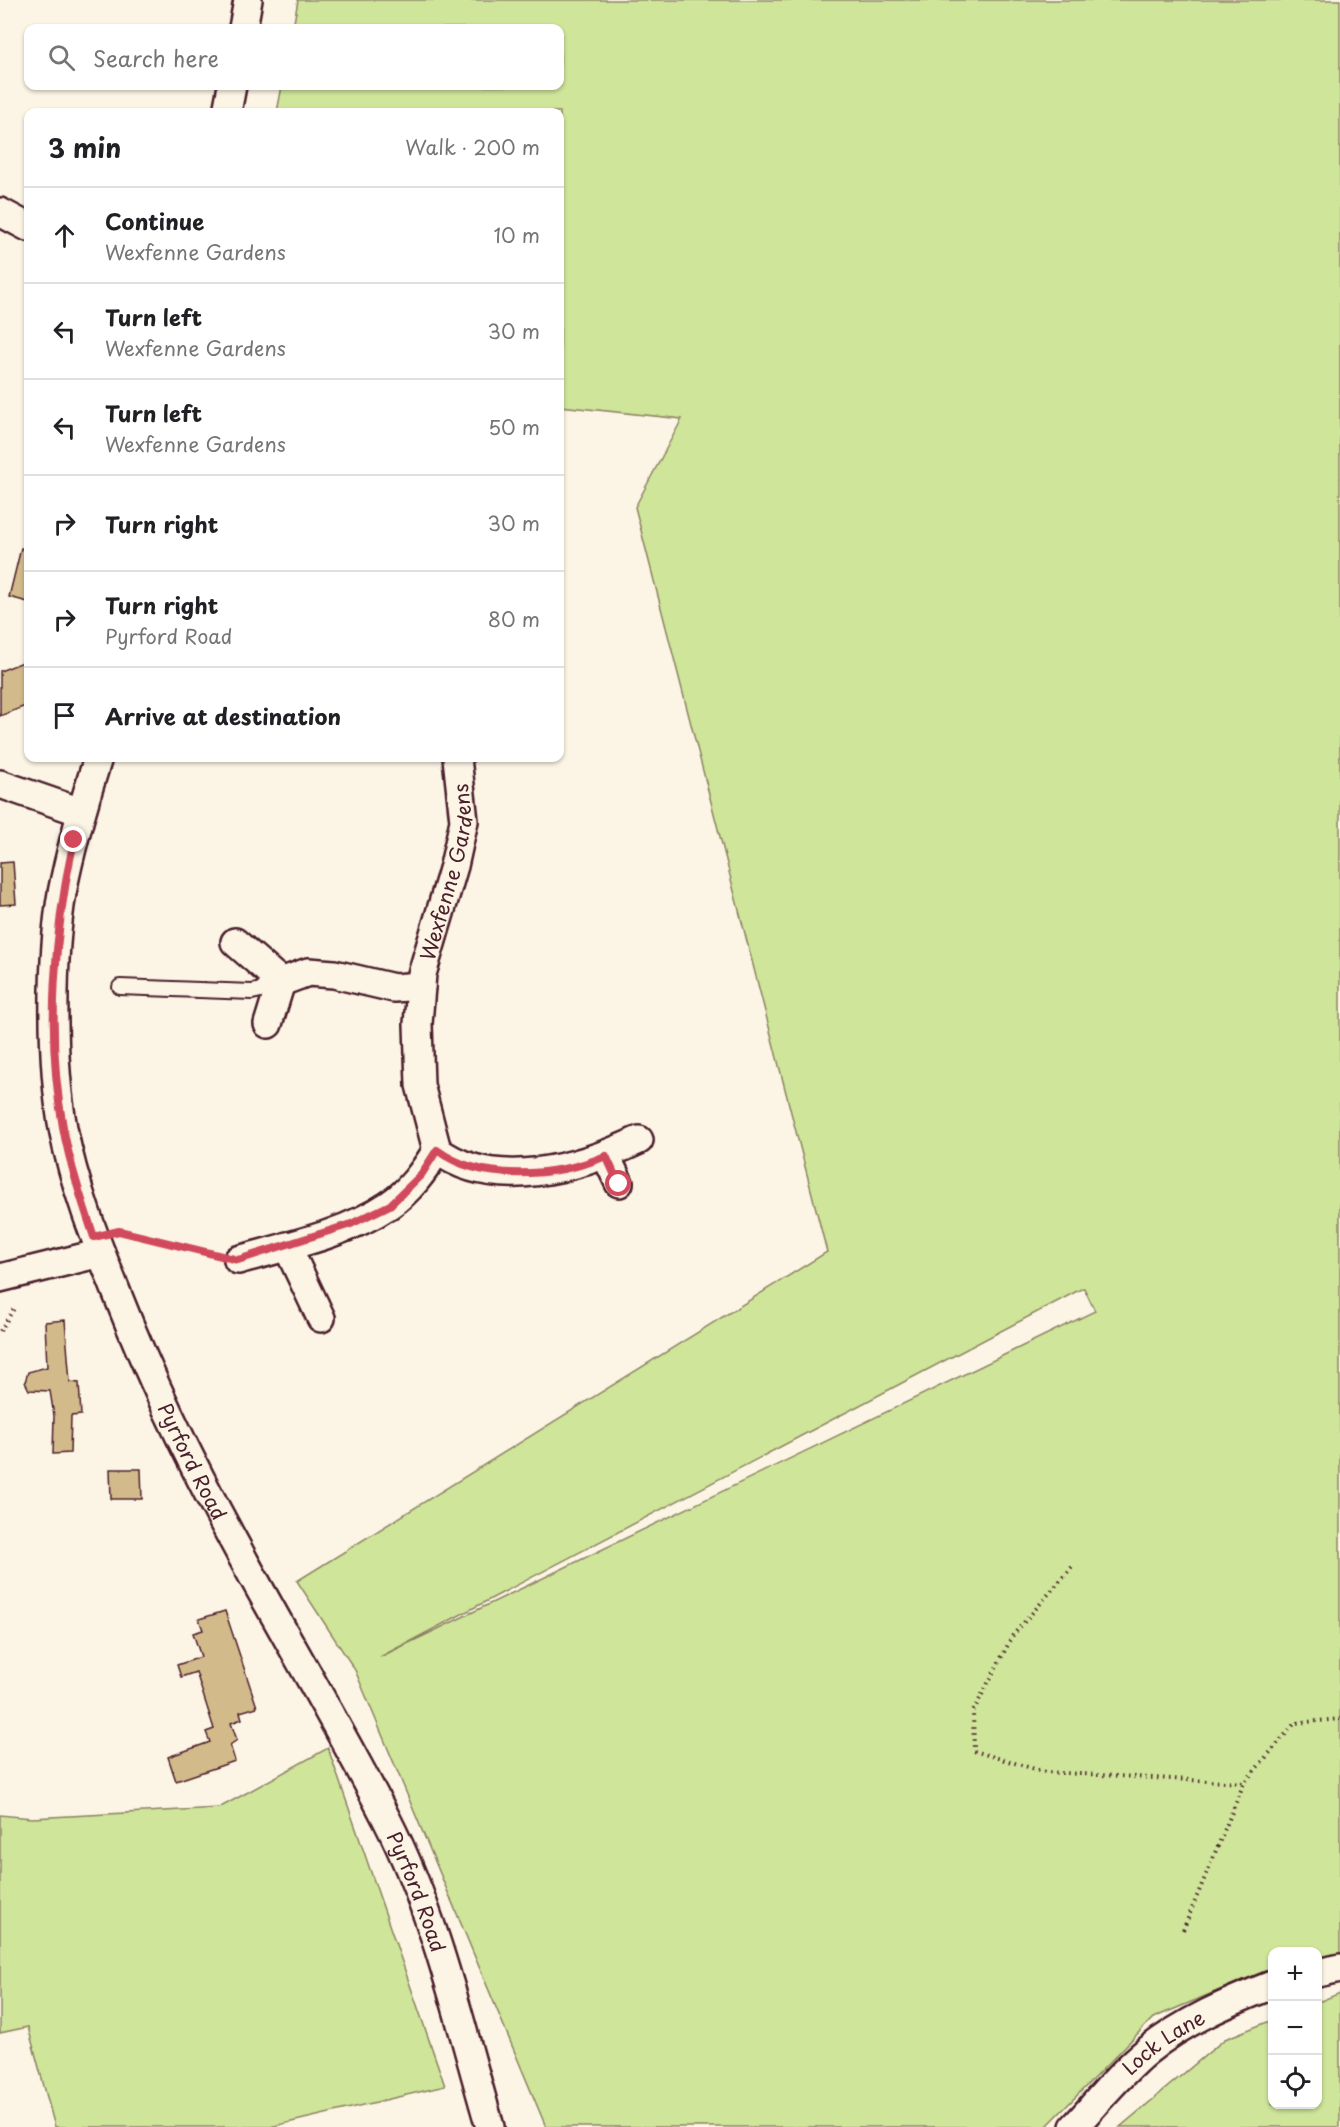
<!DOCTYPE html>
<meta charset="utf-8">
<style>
:root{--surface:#fff;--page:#f6f6f6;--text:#202124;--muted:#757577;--line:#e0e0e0}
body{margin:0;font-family:"Playpen Sans",sans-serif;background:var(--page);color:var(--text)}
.controls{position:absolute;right:18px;bottom:18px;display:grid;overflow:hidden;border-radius:12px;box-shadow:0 2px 4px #0004}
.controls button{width:54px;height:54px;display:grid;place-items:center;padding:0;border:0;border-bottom:2px solid var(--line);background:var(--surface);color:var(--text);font:30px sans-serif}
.stop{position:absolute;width:18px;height:18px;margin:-14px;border:4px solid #d1495b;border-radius:50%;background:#fff}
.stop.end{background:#d1495b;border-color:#fff;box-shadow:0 2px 6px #0008}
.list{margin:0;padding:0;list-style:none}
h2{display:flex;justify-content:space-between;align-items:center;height:78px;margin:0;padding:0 24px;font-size:26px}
h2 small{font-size:20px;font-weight:400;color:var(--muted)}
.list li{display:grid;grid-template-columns:39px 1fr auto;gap:18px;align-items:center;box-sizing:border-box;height:96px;padding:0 24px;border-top:2px solid var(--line)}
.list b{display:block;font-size:22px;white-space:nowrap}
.list p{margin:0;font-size:20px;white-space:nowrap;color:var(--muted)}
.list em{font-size:20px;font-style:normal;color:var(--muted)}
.icon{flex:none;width:33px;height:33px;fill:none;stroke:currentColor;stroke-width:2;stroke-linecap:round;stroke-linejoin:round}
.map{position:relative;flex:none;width:1340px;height:2127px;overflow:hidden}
.search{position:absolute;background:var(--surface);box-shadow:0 2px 4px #0004;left:24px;top:24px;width:540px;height:66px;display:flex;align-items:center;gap:15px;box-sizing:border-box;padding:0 21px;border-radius:12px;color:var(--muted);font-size:22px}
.panel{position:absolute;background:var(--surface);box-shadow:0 2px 4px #0004;left:24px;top:108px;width:540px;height:654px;border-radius:12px}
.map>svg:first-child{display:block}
.green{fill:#cee59a;stroke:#8c8262;stroke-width:1.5;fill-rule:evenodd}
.building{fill:#d3ba8a;stroke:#4a1f2b;stroke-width:1.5}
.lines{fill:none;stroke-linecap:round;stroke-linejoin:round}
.lane-casing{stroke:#4a1f2b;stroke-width:18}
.street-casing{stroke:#4a1f2b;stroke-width:32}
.path{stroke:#4a1f2b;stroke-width:4;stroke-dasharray:1.5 4.5;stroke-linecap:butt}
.lane{stroke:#fcf5e5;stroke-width:14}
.street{stroke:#fcf5e5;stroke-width:27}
.route{stroke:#d1495b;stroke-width:8}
.labels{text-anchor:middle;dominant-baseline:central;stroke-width:6;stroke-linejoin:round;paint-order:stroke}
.street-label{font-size:20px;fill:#4a1f2b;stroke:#fcf5e5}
</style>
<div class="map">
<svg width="1340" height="2127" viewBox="0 0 1340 2127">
<rect width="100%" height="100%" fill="#fcf5e5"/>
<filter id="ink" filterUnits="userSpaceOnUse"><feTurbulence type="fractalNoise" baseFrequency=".0167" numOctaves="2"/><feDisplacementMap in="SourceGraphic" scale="12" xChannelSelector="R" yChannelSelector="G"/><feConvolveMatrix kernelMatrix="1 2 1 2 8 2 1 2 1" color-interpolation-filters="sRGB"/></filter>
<g filter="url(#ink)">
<g class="green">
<path d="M298,0H1340V1956L1318,1960V1952H1272V1968L1153,2018L1046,2127H546L355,1670L297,1581L827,1252L635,507L682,419L560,406V112H277L282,86H560V28H293ZM1084,1288L1095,1311L380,1657L1083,1288Z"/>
<path d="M328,1748L445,2086L270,2127H55L28,2027L0,2033V1815L32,1818L219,1808Z"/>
<path d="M1340,1993V2127H1120L1225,2039L1272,2020V2104H1318V2002Z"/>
</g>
<g class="building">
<path d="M21,548L28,550V602L9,597Z"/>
<path d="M28,660V705L0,716V671Z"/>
<path d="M13,862L16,904L0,905V863Z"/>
<path d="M65,1320L70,1382L79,1383L81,1415L71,1416L70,1453L53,1454L54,1416L50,1391L29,1390L25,1382L28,1372L47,1367L45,1322Z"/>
<path d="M110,1469H141L142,1499H111Z"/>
<path d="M225,1611L257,1707L240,1712L242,1719L231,1723L237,1740L230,1745L235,1761L176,1781L168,1757L210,1742L206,1732L214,1729L196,1672L181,1677L177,1665L201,1657L193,1633L203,1630L199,1619Z"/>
</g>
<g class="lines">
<defs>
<path id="lane" d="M120,987L252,992L261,990L275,976"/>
<g id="street">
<path d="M243,28L248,0"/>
<path d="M227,112L232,86"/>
<path d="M0,212L28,227"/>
<path id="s1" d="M98,758C84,802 71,846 62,893C51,958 51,1063 63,1128C74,1186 96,1241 118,1296C151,1380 191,1463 234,1542C284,1635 339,1726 387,1820C436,1916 460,2024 490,2127"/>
<path d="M0,784L81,812"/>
<path d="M235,942L281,982L268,1024"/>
<path d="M281,982L308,972L334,974L394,988L421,986"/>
<path id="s2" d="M437,1150L420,1085L418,1024L422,974L454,866L464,821L457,758"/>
<path d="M606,1156L619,1183"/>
<path d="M287,1246L321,1318"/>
<path d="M238,1260C288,1246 346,1234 389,1205C410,1191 424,1171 437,1150C494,1193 580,1168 639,1140"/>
<path d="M0,1278L101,1253"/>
<path d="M1318,1973L1340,1968"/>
<path id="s3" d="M1074,2127C1098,2101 1120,2073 1147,2051C1184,2021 1229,2002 1272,1985"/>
</g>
</defs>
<use href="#lane" class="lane-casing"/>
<use href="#street" class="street-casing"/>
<g class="path">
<path d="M125,1232L208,1253"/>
<path d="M0,1331L15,1307"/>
<path d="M1072,1567L1013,1635L973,1712L974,1751L1045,1772L1244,1783"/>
<path d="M1183,1930L1244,1783L1295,1723L1340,1719"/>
</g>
<use href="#lane" class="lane"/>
<use href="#street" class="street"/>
</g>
</g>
<g class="lines" filter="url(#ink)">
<path class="route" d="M74,840C54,931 46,1035 63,1127C70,1165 82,1201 94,1237L119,1231L238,1260L351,1224L390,1205L421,1175L437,1150C481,1183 556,1177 606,1156L619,1184"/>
</g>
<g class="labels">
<g class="street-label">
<text stroke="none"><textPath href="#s2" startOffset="284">Wexfenne Gardens</textPath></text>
<text stroke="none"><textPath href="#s1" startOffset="734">Pyrford Road</textPath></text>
<text stroke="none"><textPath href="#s1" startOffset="1220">Pyrford Road</textPath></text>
<text stroke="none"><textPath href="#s3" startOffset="124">Lock Lane</textPath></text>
</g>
</g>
</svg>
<div class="controls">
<button>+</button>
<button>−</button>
<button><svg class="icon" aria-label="locate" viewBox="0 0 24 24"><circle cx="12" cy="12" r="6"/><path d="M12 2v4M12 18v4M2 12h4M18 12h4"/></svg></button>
</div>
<div class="stop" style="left:619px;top:1184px"></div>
<div class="stop end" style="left:74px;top:840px"></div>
<div class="search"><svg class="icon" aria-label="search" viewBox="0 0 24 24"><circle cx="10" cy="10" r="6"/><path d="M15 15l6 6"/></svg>Search here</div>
<section class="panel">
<h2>3 min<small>Walk · 200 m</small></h2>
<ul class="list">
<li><svg class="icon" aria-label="ahead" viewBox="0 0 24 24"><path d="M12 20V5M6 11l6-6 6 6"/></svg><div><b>Continue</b><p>Wexfenne Gardens</p></div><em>10 m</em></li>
<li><svg class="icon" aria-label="left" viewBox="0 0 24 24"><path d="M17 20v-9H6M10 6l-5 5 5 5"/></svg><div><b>Turn left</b><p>Wexfenne Gardens</p></div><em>30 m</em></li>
<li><svg class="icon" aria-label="left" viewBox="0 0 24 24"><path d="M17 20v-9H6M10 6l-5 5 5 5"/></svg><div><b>Turn left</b><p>Wexfenne Gardens</p></div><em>50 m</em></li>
<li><svg class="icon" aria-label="right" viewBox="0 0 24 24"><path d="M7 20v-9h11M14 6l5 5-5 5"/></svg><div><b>Turn right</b></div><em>30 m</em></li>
<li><svg class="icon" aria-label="right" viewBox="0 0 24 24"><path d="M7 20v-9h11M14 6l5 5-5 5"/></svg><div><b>Turn right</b><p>Pyrford Road</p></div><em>80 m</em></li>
<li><svg class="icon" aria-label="arrive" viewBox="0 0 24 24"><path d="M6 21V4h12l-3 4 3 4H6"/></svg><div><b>Arrive at destination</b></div></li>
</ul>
</section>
</div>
